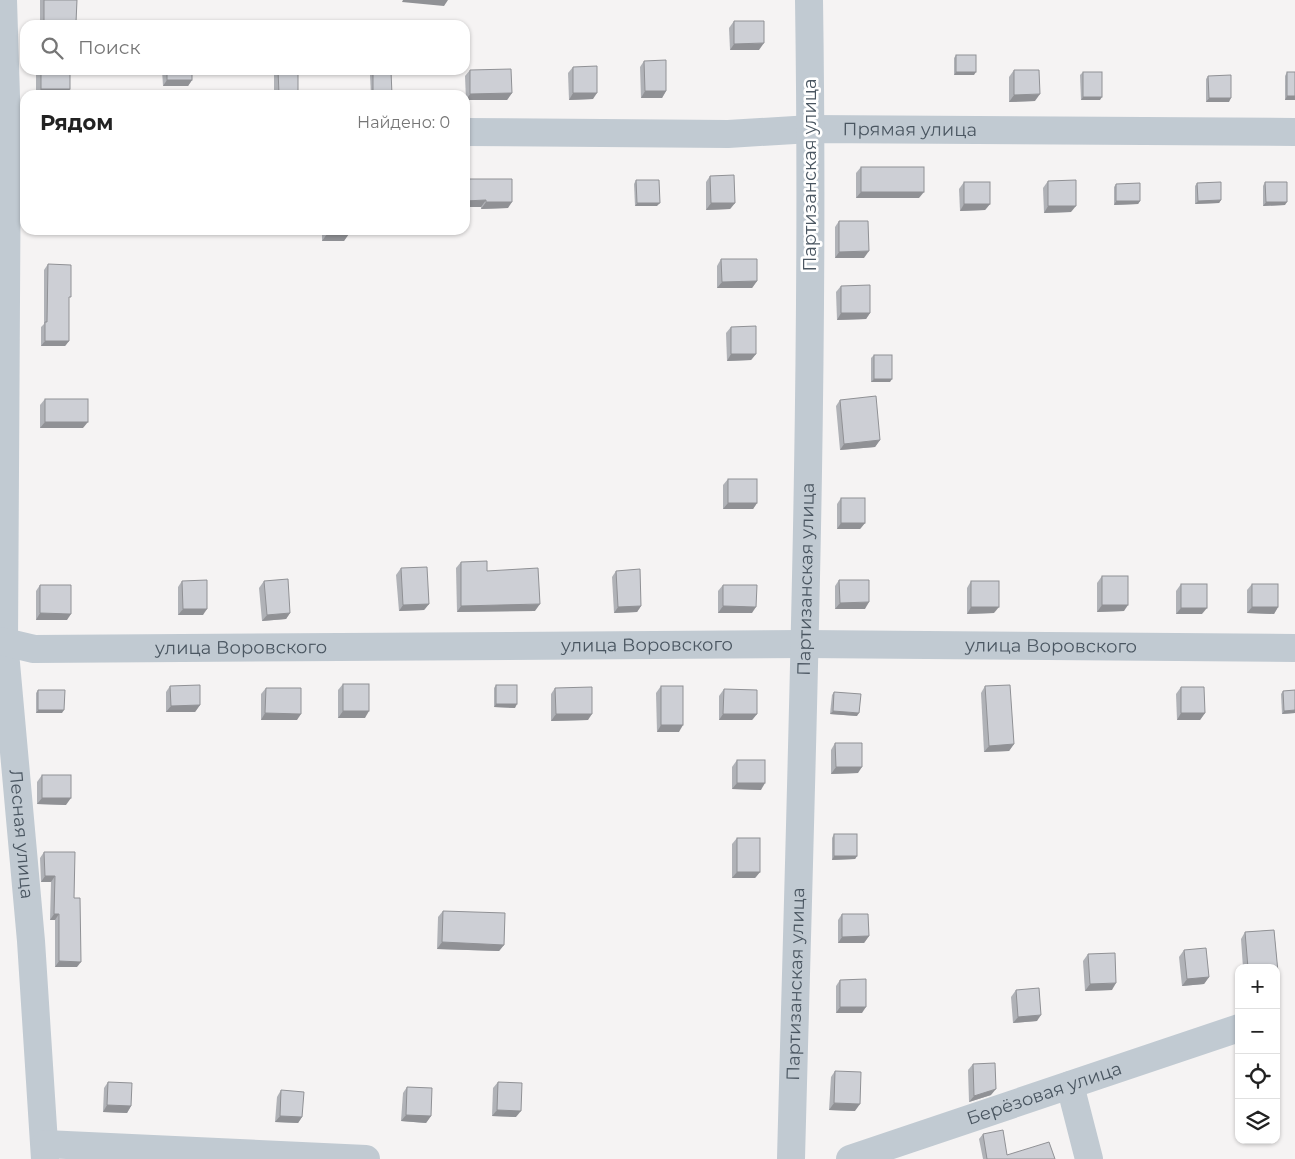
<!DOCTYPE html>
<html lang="ru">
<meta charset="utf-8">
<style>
:root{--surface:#fff;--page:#f2f2f2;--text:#222;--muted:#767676;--line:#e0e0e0}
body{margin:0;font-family:Montserrat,sans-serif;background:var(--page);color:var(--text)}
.controls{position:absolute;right:15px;bottom:15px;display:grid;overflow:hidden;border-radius:10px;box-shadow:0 1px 4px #0004}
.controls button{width:45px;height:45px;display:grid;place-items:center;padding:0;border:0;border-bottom:1px solid var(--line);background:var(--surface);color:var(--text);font:25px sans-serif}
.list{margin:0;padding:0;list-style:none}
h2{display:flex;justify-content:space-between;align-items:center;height:65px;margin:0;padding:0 20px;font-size:21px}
h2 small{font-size:16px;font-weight:400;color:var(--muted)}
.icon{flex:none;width:28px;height:28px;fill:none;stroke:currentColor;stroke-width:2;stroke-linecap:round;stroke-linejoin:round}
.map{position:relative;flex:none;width:1295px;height:1159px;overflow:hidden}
.search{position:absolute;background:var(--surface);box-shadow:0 1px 4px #0004;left:20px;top:20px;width:450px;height:55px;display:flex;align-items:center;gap:12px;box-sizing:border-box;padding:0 18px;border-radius:15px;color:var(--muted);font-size:19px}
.panel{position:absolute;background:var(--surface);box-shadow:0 1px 4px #0004;left:20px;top:90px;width:450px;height:145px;border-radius:15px}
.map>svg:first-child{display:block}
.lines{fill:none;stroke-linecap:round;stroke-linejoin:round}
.minor{stroke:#c1cad2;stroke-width:28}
.wall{fill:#b0b2b7}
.shaded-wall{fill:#909195}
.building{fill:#cdcfd5;stroke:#909195}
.labels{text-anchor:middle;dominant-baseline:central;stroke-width:5;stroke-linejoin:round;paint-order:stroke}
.street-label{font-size:18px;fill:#4a5661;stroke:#fff}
</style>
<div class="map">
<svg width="1295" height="1159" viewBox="0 0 1295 1159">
<rect width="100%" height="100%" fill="#f5f3f3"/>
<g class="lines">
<g class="minor">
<path id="s1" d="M3,0L7,129L4,641L31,941L45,1159"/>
<path id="s2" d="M465,132L728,134L811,129L1295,132"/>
<path id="s3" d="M0,641L34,649L805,644L1295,648"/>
<path d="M1070,1085L1089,1159"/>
<path d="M45,1144L366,1159"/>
<path id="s4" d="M791,1159C801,773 815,386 809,0"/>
<path id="s5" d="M850,1159L1239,1028"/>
</g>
</g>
<g class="wall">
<path d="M40,0H77L76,22L74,25H40Z"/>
<path d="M734,21L759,50H730L729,28Z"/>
<path d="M956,55L974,75H954V58Z"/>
<path d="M644,61L666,91L662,98H641L640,67Z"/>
<path d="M573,67L593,99L569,100L568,73Z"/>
<path d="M36,70H70V89L66,95H36Z"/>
<path d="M162,70H192V80L188,86H163Z"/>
<path d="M274,70H298V93L297,95H274Z"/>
<path d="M470,70L512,93L507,100H466L465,76Z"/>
<path d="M1014,70L1035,101L1009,102V77Z"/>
<path d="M373,72L392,95H371L370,75Z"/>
<path d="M1083,72L1100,100H1081L1080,75Z"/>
<path d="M1287,72H1295V100H1285V76Z"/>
<path d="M1208,76L1229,102H1206V79Z"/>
<path d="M861,167L919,198H856V173Z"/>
<path d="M710,176L735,203L730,209L706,210V182Z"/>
<path d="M465,179L508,208L481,209V207H465Z"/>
<path d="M636,180L657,206H635L634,184Z"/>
<path d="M1048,181L1071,212L1044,213L1043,188Z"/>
<path d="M964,182L990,204L985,210L960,211L959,189Z"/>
<path d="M1265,182L1285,205L1263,206V186Z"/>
<path d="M1197,183L1221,200L1219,203L1195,204V186Z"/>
<path d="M1116,184L1140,201L1138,204L1114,205V187Z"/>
<path d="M839,221L864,258H835V227Z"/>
<path d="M322,230H349L344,241H322Z"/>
<path d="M721,259L757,281L752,288H717V266Z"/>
<path d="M48,264L69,300V341L65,346H41V327L44,324V270Z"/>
<path d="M841,286L870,313L866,319L837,320L836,292Z"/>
<path d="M731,327L756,354L751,360L727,361L726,333Z"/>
<path d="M874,355L890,382H871V358Z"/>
<path d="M45,399L83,428H40V405Z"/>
<path d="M840,400L880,440L875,447L840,450L836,406Z"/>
<path d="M728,479L757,503L753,509H723V485Z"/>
<path d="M841,498L865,523L860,529H837V504Z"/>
<path d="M461,562L487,571L535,611L457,612L456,568Z"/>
<path d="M401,568L429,604L424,610L399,611L396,575Z"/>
<path d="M616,571L641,606L637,612L614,613L612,577Z"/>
<path d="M1102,576L1124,611L1097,612V583Z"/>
<path d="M839,580L865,609H835V586Z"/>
<path d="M182,581L203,615H178V587Z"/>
<path d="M264,581L290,613L286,619L262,621L259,588Z"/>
<path d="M971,581L994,613L967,614V588Z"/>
<path d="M1181,584L1202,614H1176V591Z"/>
<path d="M1252,584L1278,607L1274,614L1247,613V590Z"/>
<path d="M40,585L67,620H36V591Z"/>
<path d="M723,585L752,613H718V591Z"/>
<path d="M343,684L365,718H338V690Z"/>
<path d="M496,685L515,708L494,707V688Z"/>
<path d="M170,686L200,705L195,712H166V692Z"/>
<path d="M661,686L679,732H657L656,693Z"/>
<path d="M985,686L1014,744L1009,751L984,752L981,693Z"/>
<path d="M1181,687L1205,713L1200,720H1177L1176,694Z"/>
<path d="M266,688L297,720H261V694Z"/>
<path d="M555,688L588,720L551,721V694Z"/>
<path d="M724,689L757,714L752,720H719V696Z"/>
<path d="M38,690L62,713H36V693Z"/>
<path d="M1295,690V713L1282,714L1281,694L1283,691Z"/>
<path d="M834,692L857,716L830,714L832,695Z"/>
<path d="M835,743L858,773L831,774V750Z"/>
<path d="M737,760L761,790L732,789V767Z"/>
<path d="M42,775L66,805L37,804V782Z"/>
<path d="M834,834L857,856L855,859L832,860V838Z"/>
<path d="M737,838L760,872L755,878H732V844Z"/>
<path d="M44,852L74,898L77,967H55V920H50L51,882H41L40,858Z"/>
<path d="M443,911L504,945L499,951L437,949L438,917Z"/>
<path d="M842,914L869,936L864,943H838V920Z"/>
<path d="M1274,930L1278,972L1276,974V968H1243L1241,939L1245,932Z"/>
<path d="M1184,950L1209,977L1204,984L1182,986L1179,957Z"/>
<path d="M1088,954L1112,990L1085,991L1083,961Z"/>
<path d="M840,980L862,1013H836V986Z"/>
<path d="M1016,990L1037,1021L1013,1023L1011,997Z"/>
<path d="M973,1064L991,1095L969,1102L968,1070Z"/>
<path d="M835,1071L855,1111L829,1110L831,1077Z"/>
<path d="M108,1082L131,1106L127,1113L103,1112L104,1088Z"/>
<path d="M498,1082L516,1117L492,1116L493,1088Z"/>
<path d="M407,1087L431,1116L426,1123L401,1121L403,1093Z"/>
<path d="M281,1090L302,1117L298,1123L275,1122L277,1097Z"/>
<path d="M983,1134L1007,1155L1055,1159H983L979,1139Z"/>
</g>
<g class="shaded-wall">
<path d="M403,0H448L444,6L402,2Z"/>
<path d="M71,22H76L74,25H69Z"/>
<path d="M764,43L759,50H730L734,44Z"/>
<path d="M956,72H976L974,75H954Z"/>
<path d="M167,80H192L188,86H163Z"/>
<path d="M41,89H70L66,95H37Z"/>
<path d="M645,91H666L662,98H641Z"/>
<path d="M298,93L297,95H278L279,94Z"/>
<path d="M512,93L507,100H466L470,94Z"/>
<path d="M573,93H597L593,99L569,100Z"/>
<path d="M1040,94L1035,101L1009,102L1014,95Z"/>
<path d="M1287,96H1295V100H1285Z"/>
<path d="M1083,97H1102L1100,100H1081Z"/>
<path d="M1209,98H1231L1229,102H1206Z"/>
<path d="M861,192H924L919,198H856Z"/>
<path d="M486,200L481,207H465V201Z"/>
<path d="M1221,200L1219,203L1195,204L1198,201Z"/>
<path d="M1116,201H1140L1138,204L1114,205Z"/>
<path d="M486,202H512L508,208L481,209Z"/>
<path d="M1266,202H1287L1285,205L1263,206Z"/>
<path d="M637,203H660L657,206H635Z"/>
<path d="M711,203H735L730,209L706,210Z"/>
<path d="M964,204H990L985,210L960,211Z"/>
<path d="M1048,206H1076L1071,212L1044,213Z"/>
<path d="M327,234H349L344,241H322Z"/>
<path d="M869,251L864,258H835L839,252Z"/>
<path d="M757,281L752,288H717L722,282Z"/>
<path d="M841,313H870L866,319L837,320Z"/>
<path d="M45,341H69L65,346H41Z"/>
<path d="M731,354H756L751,360L727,361Z"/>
<path d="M874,379H892L890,382H871Z"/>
<path d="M45,422H88L83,428H40Z"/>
<path d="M880,440L875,447L840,450L844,444Z"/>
<path d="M728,503H757L753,509H723Z"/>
<path d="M841,523H865L860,529H837Z"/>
<path d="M869,602L865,609H835L840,603Z"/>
<path d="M429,604L424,610L399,611L403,605Z"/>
<path d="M540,604L535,611L457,612L461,606Z"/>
<path d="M1102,605H1128L1124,611L1097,612Z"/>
<path d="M641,606L637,612L614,613L618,607Z"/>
<path d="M723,606L756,607L752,613H718Z"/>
<path d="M971,607H999L994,613L967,614Z"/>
<path d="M1252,607H1278L1274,614L1247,613Z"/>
<path d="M1181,608H1207L1202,614H1176Z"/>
<path d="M183,609H207L203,615H178Z"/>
<path d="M40,613L71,614L67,620H36Z"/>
<path d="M290,613L286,619L262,621L267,615Z"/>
<path d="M496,704H517L515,708L494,707Z"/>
<path d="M200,705L195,712H166L171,706Z"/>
<path d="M38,710H64L62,713H36Z"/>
<path d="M1295,710V713L1282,714L1284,711Z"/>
<path d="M343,711H369L365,718H338Z"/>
<path d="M833,711L859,713L857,716L830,714Z"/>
<path d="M265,713L301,714L297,720H261Z"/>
<path d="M1181,713H1205L1200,720H1177Z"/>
<path d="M556,714H592L588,720L551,721Z"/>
<path d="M723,714H757L752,720H719Z"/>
<path d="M661,725H683L679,732H657Z"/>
<path d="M1014,744L1009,751L984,752L989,746Z"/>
<path d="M836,767H862L858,773L831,774Z"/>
<path d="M737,783H765L761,790L732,789Z"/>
<path d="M42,798H71L66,805L37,804Z"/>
<path d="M834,856H857L855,859L832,860Z"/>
<path d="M737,872H760L755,878H732Z"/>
<path d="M45,876H55L51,882H41Z"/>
<path d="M54,914H59L55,920H50Z"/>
<path d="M869,936L864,943H838L842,937Z"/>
<path d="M442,942L504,945L499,951L437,949Z"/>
<path d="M59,961L81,962L77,967H55Z"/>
<path d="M1209,977L1204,984L1182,986L1187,979Z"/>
<path d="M1116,983L1112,990L1085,991L1090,984Z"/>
<path d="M840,1007H866L862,1013H836Z"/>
<path d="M1041,1015L1037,1021L1013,1023L1018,1017Z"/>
<path d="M996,1089L991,1095L969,1102L974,1096Z"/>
<path d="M834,1103L860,1104L855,1111L829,1110Z"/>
<path d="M107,1105L131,1106L127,1113L103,1112Z"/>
<path d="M497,1110L521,1111L516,1117L492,1116Z"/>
<path d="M406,1115L431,1116L426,1123L401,1121Z"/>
<path d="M280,1116L302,1117L298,1123L275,1122Z"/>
</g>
<g class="building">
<path d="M44,0H77L76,22H71V25H44Z"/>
<path d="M734,21H764V43L734,44Z"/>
<rect x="956" y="55" width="20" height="17"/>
<path d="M666,60V91H645L644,61Z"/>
<path d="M597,66V93H573V67Z"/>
<path d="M511,69L512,93L470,94V70Z"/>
<rect x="41" y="70" width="29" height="19"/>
<rect x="167" y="70" width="25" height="10"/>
<path d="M278,70H298V93L279,94Z"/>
<path d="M1014,70H1039L1040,94L1014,95Z"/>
<path d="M391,71L392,95H373V72Z"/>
<rect x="1083" y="72" width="19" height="25"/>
<rect x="1287" y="72" width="8" height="24"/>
<path d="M1231,75V98H1209L1208,76Z"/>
<rect x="861" y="167" width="63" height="25"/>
<path d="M734,175L735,203H711L710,176Z"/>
<path d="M465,179H512V202H486V200L465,201Z"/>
<path d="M636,180H659L660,203H637Z"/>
<path d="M1076,180V206H1048V181Z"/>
<rect x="964" y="182" width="26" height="22"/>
<path d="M1221,182V200L1198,201L1197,183Z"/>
<path d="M1265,182H1287V202H1266Z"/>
<path d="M1140,183V201H1116V184Z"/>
<path d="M839,221H868L869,251L839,252Z"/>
<rect x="327" y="230" width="22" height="4"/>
<path d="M721,259H757V281L722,282Z"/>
<path d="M48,264L71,265V297H69V341H45V322H47Z"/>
<path d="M870,285V313H841V286Z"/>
<path d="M756,326V354H731V327Z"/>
<rect x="874" y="355" width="18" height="24"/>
<path d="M876,396L880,440L844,444L840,400Z"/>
<rect x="45" y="399" width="43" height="23"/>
<rect x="728" y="479" width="29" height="24"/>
<rect x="841" y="498" width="24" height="25"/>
<path d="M487,561V571L538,568L540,604L461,606V562Z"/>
<path d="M427,567L429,604L403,605L401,568Z"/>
<path d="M640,569L641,606L618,607L616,571Z"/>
<rect x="1102" y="576" width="26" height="29"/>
<path d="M288,579L290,613L267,615L264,581Z"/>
<path d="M207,580V609H183L182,581Z"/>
<path d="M839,580H869V602L840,603Z"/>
<rect x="971" y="581" width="28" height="26"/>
<rect x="1181" y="584" width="26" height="24"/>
<rect x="1252" y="584" width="26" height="23"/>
<path d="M40,585H71V614L40,613Z"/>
<path d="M723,585H757L756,607L723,606Z"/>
<rect x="343" y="684" width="26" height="27"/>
<path d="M200,685V705L171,706L170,686Z"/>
<rect x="496" y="685" width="21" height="19"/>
<path d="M1010,685L1014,744L989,746L985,686Z"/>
<rect x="661" y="686" width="22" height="39"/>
<path d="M592,687V714H556L555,688Z"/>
<path d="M1181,687H1204L1205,713H1181Z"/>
<path d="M266,688H301V714L265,713Z"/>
<path d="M724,689L757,690V714H723Z"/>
<path d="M38,690H65L64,710H38Z"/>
<path d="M1295,690V710L1284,711L1283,691Z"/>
<path d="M834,692L861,694L859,713L833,711Z"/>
<path d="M835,743H862V767H836Z"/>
<rect x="737" y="760" width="28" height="23"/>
<rect x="42" y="775" width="29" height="23"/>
<rect x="834" y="834" width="23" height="22"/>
<rect x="737" y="838" width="23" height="34"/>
<path d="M44,852H75L74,898H80L81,962L59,961V914H54L55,876H45Z"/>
<path d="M443,911L505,913L504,945L442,942Z"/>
<path d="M842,914H868L869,936L842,937Z"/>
<path d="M1274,930L1278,972H1276V968H1248L1245,932Z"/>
<path d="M1206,948L1209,977L1187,979L1184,950Z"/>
<path d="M1115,953L1116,983L1090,984L1088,954Z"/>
<path d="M866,979V1007H840V980Z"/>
<path d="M1039,988L1041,1015L1018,1017L1016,990Z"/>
<path d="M995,1063L996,1089L974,1096L973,1064Z"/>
<path d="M835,1071L861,1072L860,1104L834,1103Z"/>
<path d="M108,1082L132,1083L131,1106L107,1105Z"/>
<path d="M498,1082L522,1083L521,1111L497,1110Z"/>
<path d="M407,1087L432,1088L431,1116L406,1115Z"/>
<path d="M281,1090L304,1092L302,1117L280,1116Z"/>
<path d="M1003,1130L1007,1155L1049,1142L1055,1159H987L983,1134Z"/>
</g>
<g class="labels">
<g class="street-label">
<text stroke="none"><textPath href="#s2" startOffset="445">Прямая улица</textPath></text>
<text transform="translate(810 175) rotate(-90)">Партизанская улица</text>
<text stroke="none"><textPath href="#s4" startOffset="580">Партизанская улица</textPath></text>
<text stroke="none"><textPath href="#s3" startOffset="648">улица Воровского</textPath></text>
<text stroke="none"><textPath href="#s3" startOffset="1052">улица Воровского</textPath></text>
<text stroke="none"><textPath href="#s3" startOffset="242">улица Воровского</textPath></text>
<text stroke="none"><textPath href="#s1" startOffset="835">Лесная улица</textPath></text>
<text stroke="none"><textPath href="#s4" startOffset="175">Партизанская улица</textPath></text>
<text stroke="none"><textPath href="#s5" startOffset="205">Берёзовая улица</textPath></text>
</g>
</g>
</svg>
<div class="controls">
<button>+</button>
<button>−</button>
<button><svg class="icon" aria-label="locate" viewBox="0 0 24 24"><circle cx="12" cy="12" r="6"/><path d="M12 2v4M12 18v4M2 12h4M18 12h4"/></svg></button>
<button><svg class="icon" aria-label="layers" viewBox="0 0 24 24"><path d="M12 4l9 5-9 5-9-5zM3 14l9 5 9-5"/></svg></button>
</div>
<div class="search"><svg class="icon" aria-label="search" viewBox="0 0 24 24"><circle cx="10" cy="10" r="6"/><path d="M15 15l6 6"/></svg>Поиск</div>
<section class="panel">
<h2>Рядом<small>Найдено: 0</small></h2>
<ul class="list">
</ul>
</section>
</div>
